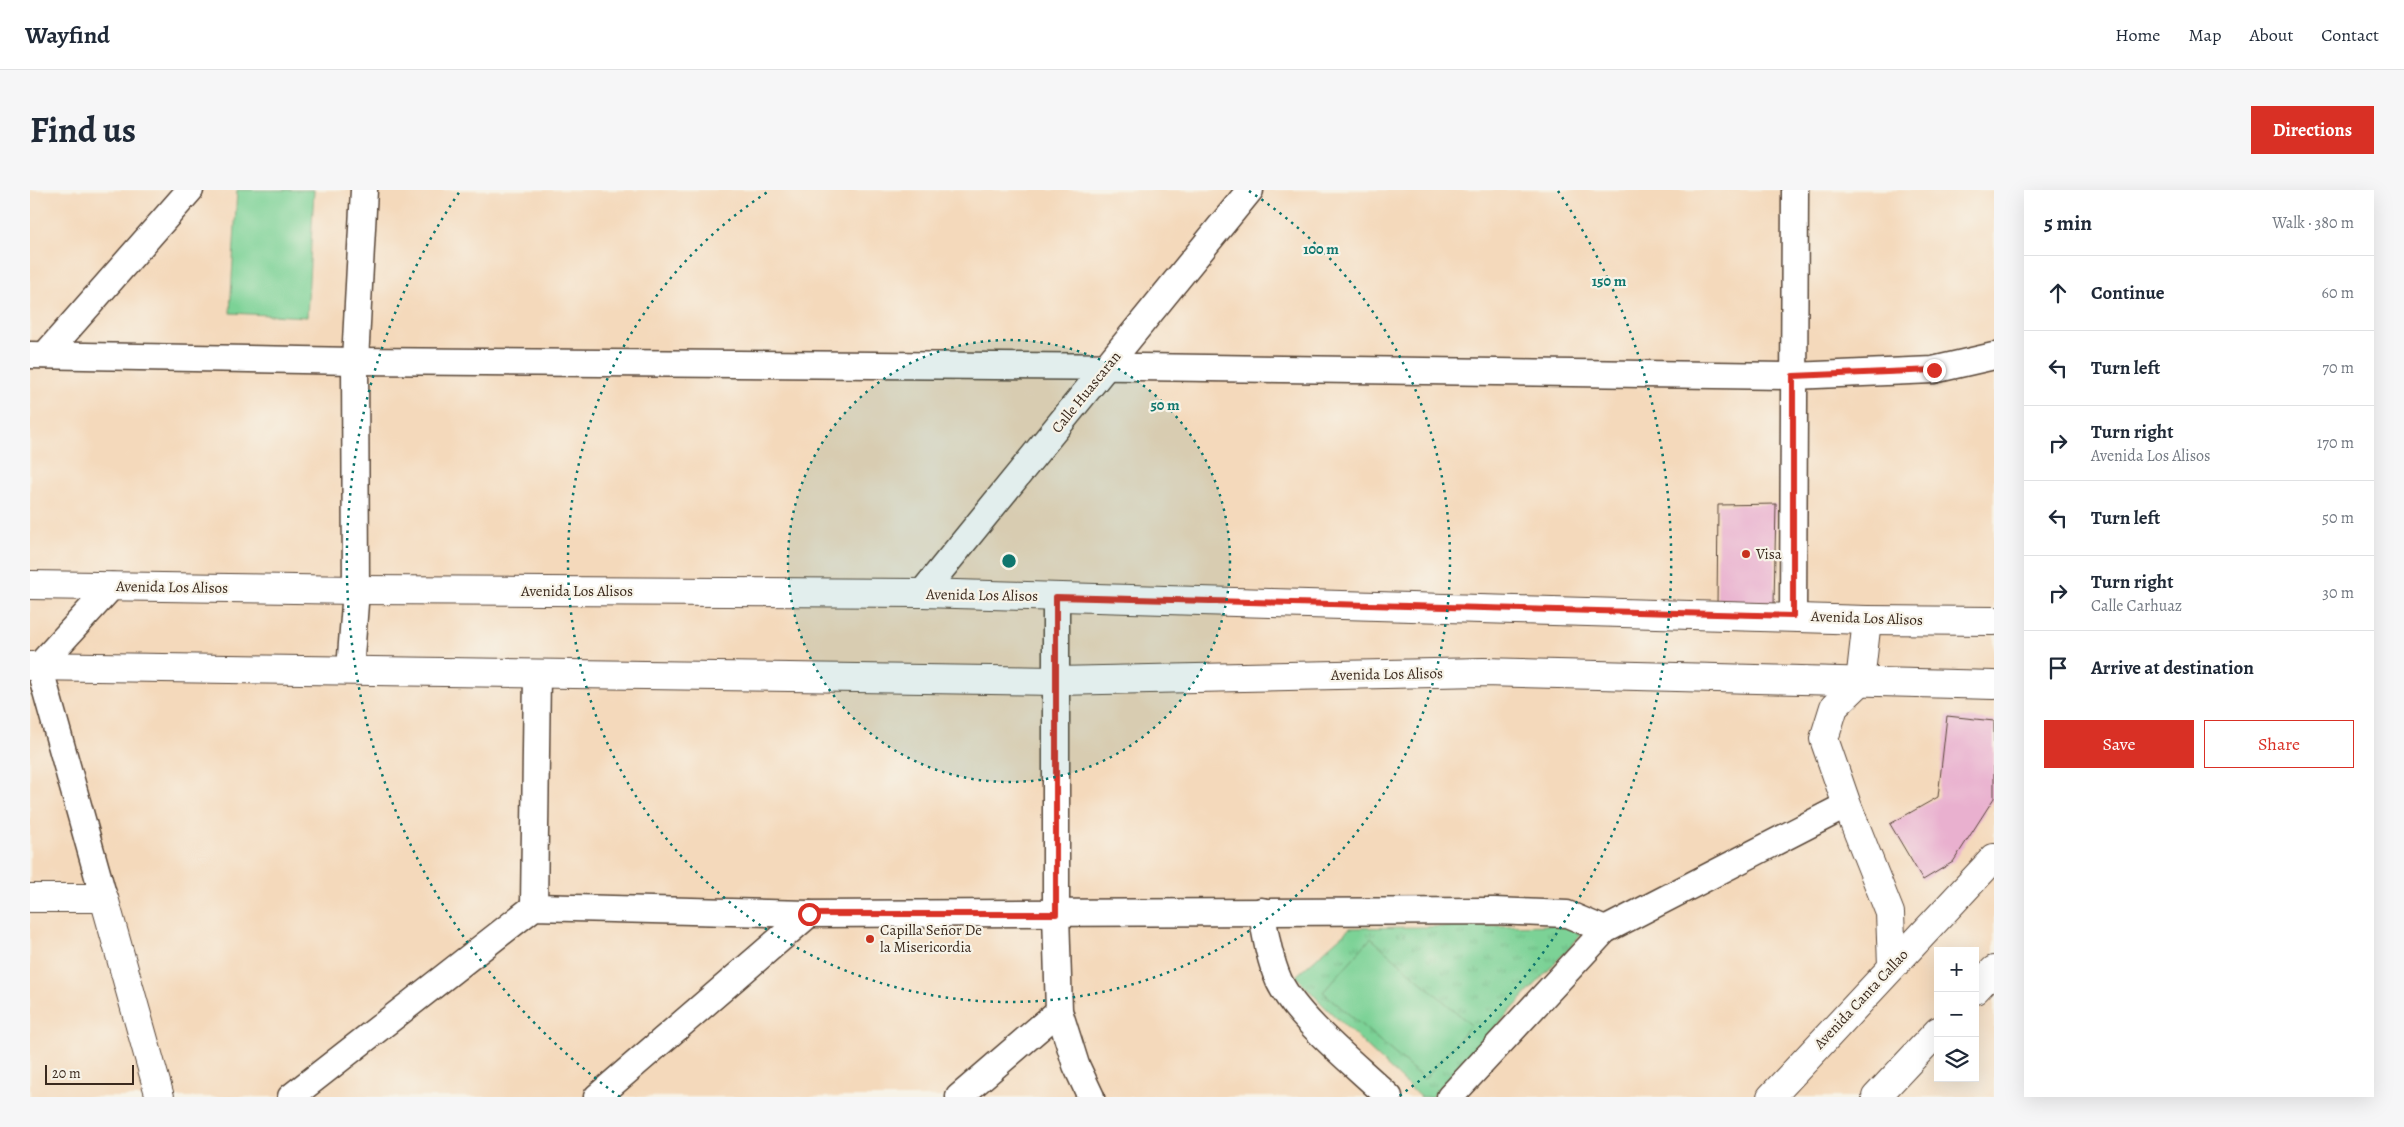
<!DOCTYPE html>
<meta charset="utf-8">
<style>
:root{--surface:#fff;--page:#f6f6f7;--text:#1f2937;--muted:#747a83;--line:#e0e1e3;--accent:#d93025}
body{margin:0;font-family:Alegreya,serif;background:var(--page);color:var(--text)}
.controls{position:absolute;right:15px;bottom:15px;display:grid;overflow:hidden;border-radius:0px;box-shadow:0 5px 20px #0002}
.controls button{width:45px;height:45px;display:grid;place-items:center;padding:0;border:0;border-bottom:1px solid var(--line);background:var(--surface);color:var(--text);font:25px sans-serif}
.scale{position:absolute;left:15px;bottom:12px;width:89px;box-sizing:border-box;padding-left:5px;border:2px solid #3b2a1e;border-top:0;font-size:14px;line-height:18px;white-space:nowrap;color:#3b2a1e;-webkit-text-stroke:4px #f7f3e8;paint-order:stroke}
.stop{position:absolute;width:15px;height:15px;margin:-11px;border:4px solid #d93025;border-radius:50%;background:#fff}
.stop.end{background:#d93025;border-color:#fff;box-shadow:0 1px 5px #0008}
.list{margin:0;padding:0;list-style:none}
h2{display:flex;justify-content:space-between;align-items:center;height:65px;margin:0;padding:0 20px;font-size:21px}
h2 small{font-size:16px;font-weight:400;color:var(--muted)}
.list li{display:grid;grid-template-columns:32px 1fr auto;gap:15px;align-items:center;box-sizing:border-box;height:75px;padding:0 20px;border-top:1px solid var(--line)}
.list b{display:block;font-size:19px;white-space:nowrap}
.list p{margin:0;font-size:16px;white-space:nowrap;color:var(--muted)}
.list em{font-size:16px;font-style:normal;color:var(--muted)}
.actions{display:flex;gap:10px;padding:15px 20px}
.actions a{flex:1;padding:11px 0;border:1px solid var(--accent);border-radius:0px;text-align:center;font-size:18px;color:var(--accent)}
.actions .main{background:var(--accent);color:#fff}
.icon{flex:none;width:28px;height:28px;fill:none;stroke:currentColor;stroke-width:2;stroke-linecap:round;stroke-linejoin:round}
.map{position:relative;flex:none;width:1964px;height:907px;overflow:hidden;border-radius:0px}
header{display:flex;align-items:center;gap:30px;box-sizing:border-box;height:70px;padding:0 25px;background:var(--surface);border-bottom:1px solid var(--line)}
header strong{font-size:24px}
nav{display:flex;gap:28px;margin-inline-start:auto;font-size:18px}
.intro{display:flex;align-items:center;justify-content:space-between;box-sizing:border-box;height:120px;padding:0 30px}
h1{margin:0;font-size:35px}
.button{padding:12px 22px;border-radius:0px;background:var(--accent);color:#fff;font-size:18px;font-weight:700}
main{display:flex;gap:30px;padding:0 30px}
aside{flex:1;background:var(--surface);border-radius:0px;box-shadow:0 5px 20px #0002}
.map>svg:first-child{display:block}
.grass{fill:url(#grass-tufts);stroke:#5c7e5a}
.pitch{fill:#7cd296;stroke:#5c7e5a}
.building{fill:#e9b0cf}
.lines{fill:none;stroke-linecap:round;stroke-linejoin:round}
.minor-casing{stroke:#574436;stroke-width:29}
.tertiary-casing{stroke:#574436;stroke-width:30}
.secondary-casing{stroke:#574436;stroke-width:30}
.trunk-casing{stroke:#574436;stroke-width:30}
.minor{stroke:#fff;stroke-width:26}
.tertiary{stroke:#fff;stroke-width:28}
.secondary{stroke:#fff;stroke-width:28}
.trunk{stroke:#fff;stroke-width:28}
.route{stroke:#d93025;stroke-width:6}
.ring{fill:none;stroke:#0f766e;stroke-width:2.5;stroke-dasharray:2.5 5}
.poi-dot{fill:#c8321e;stroke:#f7f3e8;stroke-width:2}
.labels{text-anchor:middle;dominant-baseline:central;stroke-width:4.5;stroke-linejoin:round;paint-order:stroke}
.street-label{font-size:15px;fill:#3b2a1e;stroke:#f7f3e8}
.poi-label{font-size:15px;fill:#3b2a1e;stroke:#f7f3e8;text-anchor:start}
.centre{fill:#0f766e;stroke:#f7f3e8;stroke-width:2.5}
.ring-label{font-size:15px;text-anchor:middle;font-weight:bold;fill:#0f766e;stroke:#f7f3e8;stroke-width:4.5;stroke-linejoin:round;paint-order:stroke}
</style>
<header>
<strong>Wayfind</strong>
<nav><a>Home</a><a>Map</a><a>About</a><a>Contact</a></nav>
</header>
<div class="intro"><h1>Find us</h1><a class="button">Directions</a></div>
<main>
<div class="map">
<svg width="1964" height="907" viewBox="0 0 1964 907">
<defs>
<pattern id="grass-tufts" width="24" height="20" patternUnits="userSpaceOnUse" patternTransform="scale(1.25)"><rect width="24" height="20" fill="#7cd296"/><path d="M3 7l-1-3M5 7V3M7 7l1-3M15 17l-1-3M17 17v-4M19 17l1-3" fill="none" stroke="#6cb481"/></pattern>
</defs>
<rect width="100%" height="100%" fill="#f7f3e8"/>
<filter id="ink" filterUnits="userSpaceOnUse"><feTurbulence type="fractalNoise" baseFrequency=".02" numOctaves="2"/><feDisplacementMap in="SourceGraphic" scale="10" xChannelSelector="R" yChannelSelector="G"/><feConvolveMatrix kernelMatrix="1 2 1 2 8 2 1 2 1" color-interpolation-filters="sRGB"/></filter>
<filter id="wash" filterUnits="userSpaceOnUse"><feTurbulence type="fractalNoise" baseFrequency=".0096" numOctaves="4" result="noise"/><feDisplacementMap in="SourceGraphic" scale="20" xChannelSelector="R" yChannelSelector="G"/><feGaussianBlur stdDeviation="1.12" result="paint"/><feColorMatrix in="noise" values="0 0 0 0 0 0 0 0 0 0 0 0 0 0 0 0 0 1.4 0 .05"/><feComposite in="paint" operator="in"/></filter>
<g filter="url(#wash)">
<rect width="100%" height="100%" fill="#f4d9bb"/>
<path class="grass" d="M1529,735L1552,744L1401,907H1390L1293,815L1266,786L1320,738Z"/>
<g class="pitch">
<path d="M207,0H284L277,127L200,123Z"/>
<path d="M1341,748L1441,835L1394,889L1293,802Z"/>
</g>
<g id="blocks">
<g class="building">
<path d="M1746,314L1744,414L1687,415L1688,315Z"/>
<path d="M1917,526L1964,531V608L1923,672L1893,690L1860,634L1908,607Z"/>
</g>
</g>
</g>
<g filter="url(#ink)">
<use href="#blocks" fill-opacity="0" stroke="#574436" stroke-width="1"/>
<g class="lines">
<defs>
<g id="minor">
<path d="M0,165L325,171L1108,177L1763,186L1903,180L1964,166"/>
<path d="M15,165L160,0"/>
<path d="M892,403L1220,0"/>
<path d="M1026,407V724L1029,821L1046,875L1061,907"/>
<path d="M1763,426L1765,0"/>
<path d="M320,480L326,400L325,171L334,0"/>
<path d="M74,708L9,476L82,396"/>
<path d="M504,717L507,484"/>
<path d="M1232,721C1235,745 1239,768 1249,791C1267,829 1328,877 1359,907"/>
<path d="M261,907L504,717L779,724L1464,721L1537,724L1575,740"/>
<path d="M567,907L779,724"/>
<path d="M929,907L1029,821"/>
<path d="M1420,907L1575,740L1817,615"/>
</g>
<g id="tertiary">
<path d="M0,395L326,400L892,403L1837,430L1964,431"/>
<path d="M0,476L1026,491L1453,482L1964,495"/>
<path d="M0,708H74L130,907"/>
</g>
<g id="secondary">
<path d="M1837,430L1830,492L1804,517L1794,549L1817,615L1860,723L1862,775"/>
<path d="M1741,907L1964,668"/>
</g>
<g id="trunk">
<path d="M1945,800L1964,780"/>
<path d="M1846,907L1908,841"/>
</g>
</defs>
<use href="#minor" class="minor-casing"/>
<use href="#tertiary" class="tertiary-casing"/>
<use href="#secondary" class="secondary-casing"/>
<use href="#trunk" class="trunk-casing"/>
<use href="#minor" class="minor"/>
<use href="#tertiary" class="tertiary"/>
<use href="#secondary" class="secondary"/>
<use href="#trunk" class="trunk"/>
</g>
</g>
<g class="lines" filter="url(#ink)">
<path class="route" d="M779,724H1026V407L1763,426V186L1904,180"/>
</g>
<circle cx="979" cy="371" r="221" fill="#0f766e" fill-opacity=".12"/>
<g class="ring">
<circle cx="979" cy="371" r="221"/>
<path d="M1219 1A441 441 0 1 1 739 1"/>
<path d="M590 907A662 662 0 0 1 430 1M1528 1A662 662 0 0 1 1368 907"/>
</g>
<g class="poi-dot">
<circle cx="1716" cy="364" r="5"/>
<circle cx="840" cy="749" r="5"/>
</g>
<g class="labels">
<g class="street-label">
<text transform="translate(1056 202) rotate(-51)">Calle Huascaran</text>
<text transform="translate(142 397) rotate(1)">Avenida Los Alisos</text>
<text x="547" y="401">Avenida Los Alisos</text>
<text transform="translate(952 405) rotate(1)">Avenida Los Alisos</text>
<text transform="translate(1837 428) rotate(2)">Avenida Los Alisos</text>
<text transform="translate(1357 484) rotate(-1)">Avenida Los Alisos</text>
<text transform="translate(1831 809) rotate(-47)">Avenida Canta Callao</text>
</g>
<g class="poi-label">
<text x="1726" y="364">Visa</text>
<text x="850" y="740">Capilla Señor De<tspan x="850" dy="17">la Misericordia</tspan></text>
</g>
</g>
<circle cx="979" cy="371" r="8" class="centre"/>
<g class="ring-label">
<text x="1291" y="64">100 m</text>
<text x="1579" y="96">150 m</text>
<text x="1135" y="220">50 m</text>
</g>
</svg>
<div class="controls">
<button>+</button>
<button>−</button>
<button><svg class="icon" aria-label="layers" viewBox="0 0 24 24"><path d="M12 4l9 5-9 5-9-5zM3 14l9 5 9-5"/></svg></button>
</div>
<div class="scale">20 m</div>
<div class="stop" style="left:779px;top:724px"></div>
<div class="stop end" style="left:1904px;top:180px"></div>
</div>
<aside>
<h2>5 min<small>Walk · 380 m</small></h2>
<ul class="list">
<li><svg class="icon" aria-label="ahead" viewBox="0 0 24 24"><path d="M12 20V5M6 11l6-6 6 6"/></svg><div><b>Continue</b></div><em>60 m</em></li>
<li><svg class="icon" aria-label="left" viewBox="0 0 24 24"><path d="M17 20v-9H6M10 6l-5 5 5 5"/></svg><div><b>Turn left</b></div><em>70 m</em></li>
<li><svg class="icon" aria-label="right" viewBox="0 0 24 24"><path d="M7 20v-9h11M14 6l5 5-5 5"/></svg><div><b>Turn right</b><p>Avenida Los Alisos</p></div><em>170 m</em></li>
<li><svg class="icon" aria-label="left" viewBox="0 0 24 24"><path d="M17 20v-9H6M10 6l-5 5 5 5"/></svg><div><b>Turn left</b></div><em>50 m</em></li>
<li><svg class="icon" aria-label="right" viewBox="0 0 24 24"><path d="M7 20v-9h11M14 6l5 5-5 5"/></svg><div><b>Turn right</b><p>Calle Carhuaz</p></div><em>30 m</em></li>
<li><svg class="icon" aria-label="arrive" viewBox="0 0 24 24"><path d="M6 21V4h12l-3 4 3 4H6"/></svg><div><b>Arrive at destination</b></div></li>
</ul>
<div class="actions"><a class="main">Save</a><a>Share</a></div>
</aside>
</main>
